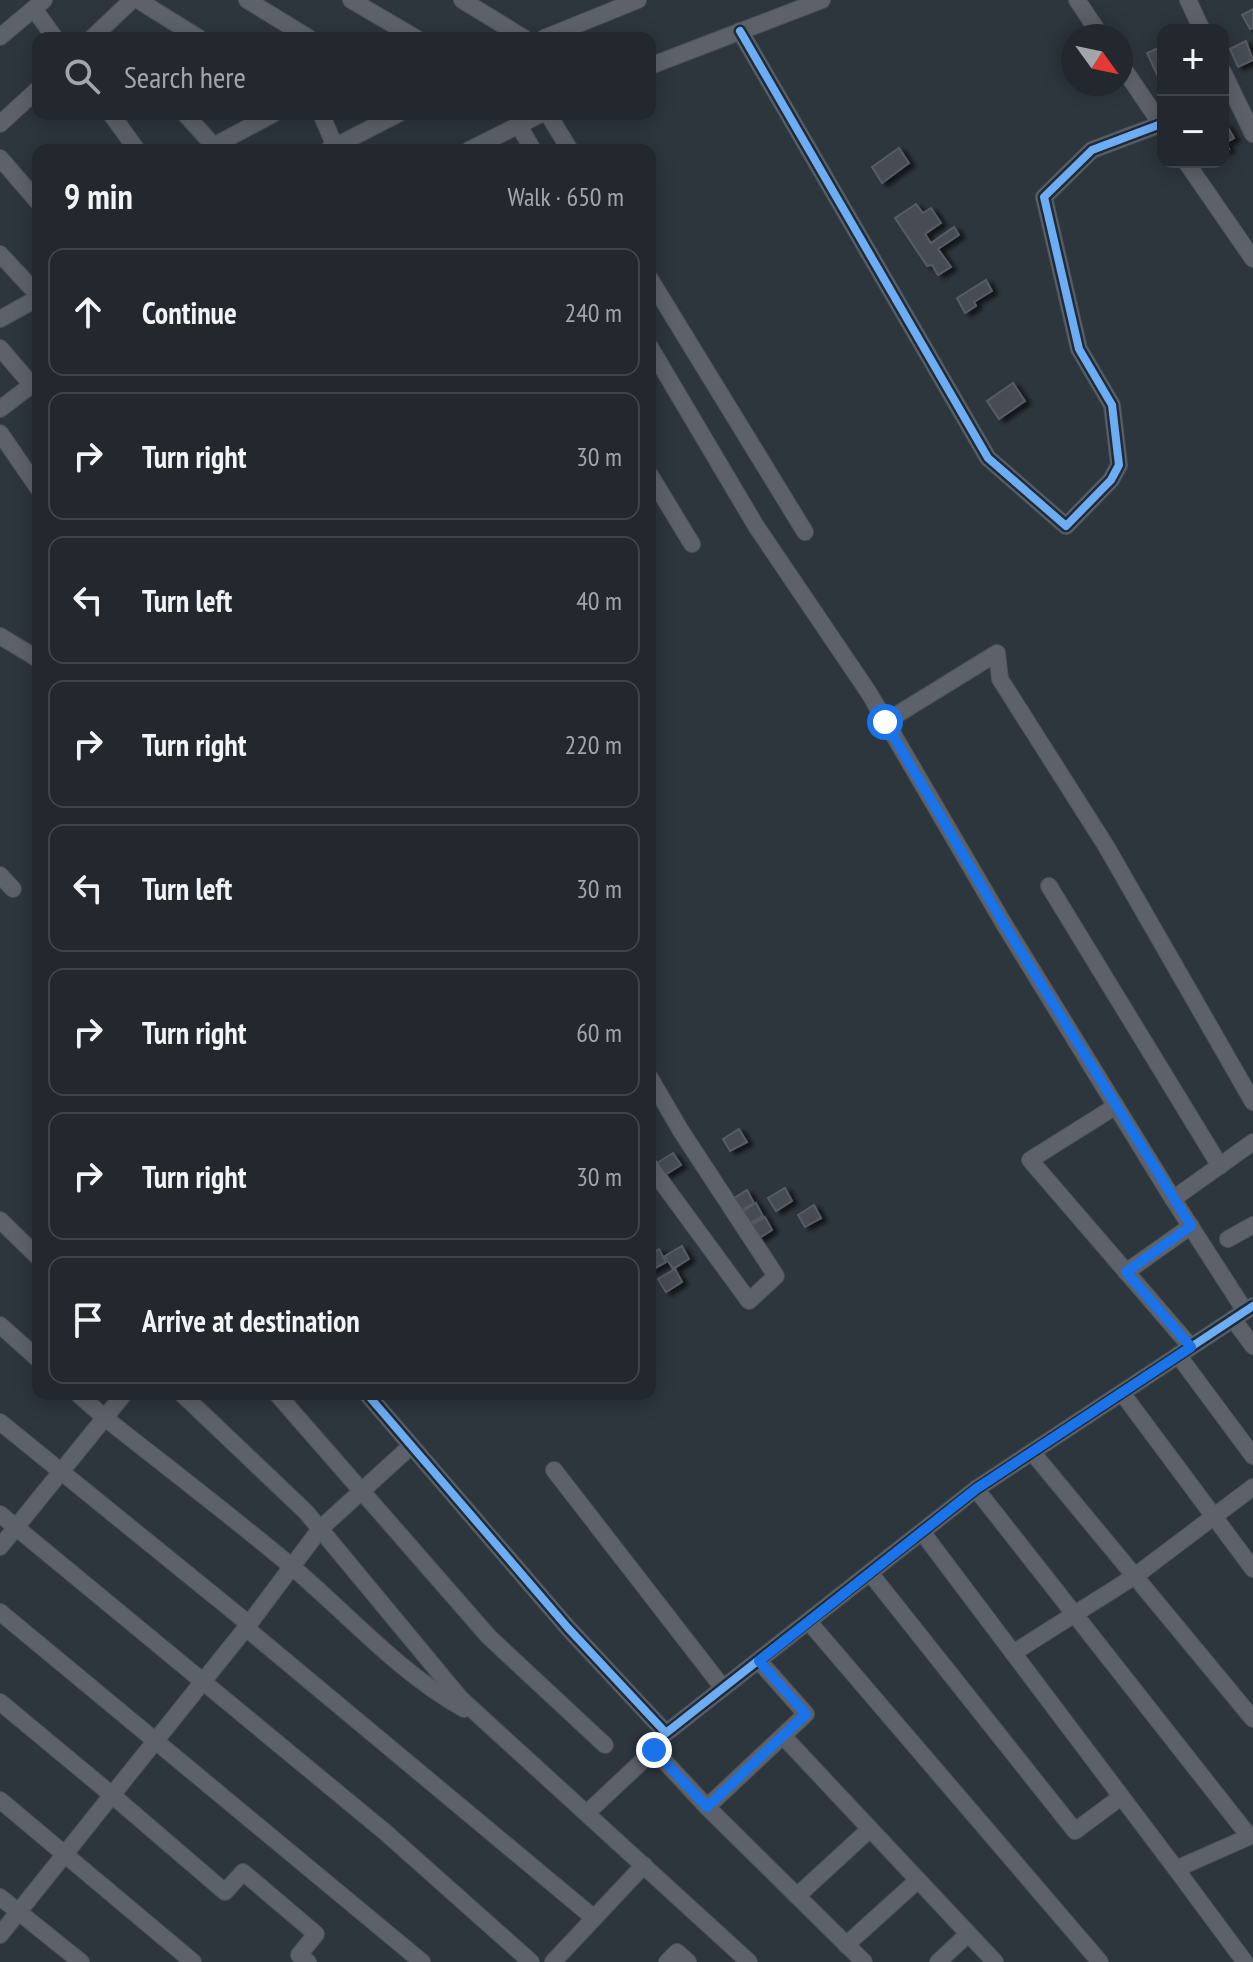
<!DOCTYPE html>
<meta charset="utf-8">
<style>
:root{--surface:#22282e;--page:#2a3036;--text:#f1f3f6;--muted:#a2a6aa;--line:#3f444a}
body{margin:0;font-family:"PT Sans Narrow",sans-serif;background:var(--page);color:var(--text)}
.controls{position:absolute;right:24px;top:24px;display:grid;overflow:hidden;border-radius:16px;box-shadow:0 4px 20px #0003}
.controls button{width:72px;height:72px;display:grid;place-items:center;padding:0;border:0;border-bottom:2px solid var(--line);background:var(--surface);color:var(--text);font:40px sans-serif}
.compass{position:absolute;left:1061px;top:24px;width:72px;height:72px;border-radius:50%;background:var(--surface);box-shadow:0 4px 20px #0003;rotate:123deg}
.stop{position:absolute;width:24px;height:24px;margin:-18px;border:6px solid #1a73e8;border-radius:50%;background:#fff}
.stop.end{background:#1a73e8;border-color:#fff;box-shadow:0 2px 8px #0008}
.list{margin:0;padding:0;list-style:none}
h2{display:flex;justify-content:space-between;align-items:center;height:104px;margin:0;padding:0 32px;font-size:34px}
h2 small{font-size:26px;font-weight:400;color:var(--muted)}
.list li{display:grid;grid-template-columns:52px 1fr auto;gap:24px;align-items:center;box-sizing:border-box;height:128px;margin:0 16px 16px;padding:0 16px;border:2px solid var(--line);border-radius:16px}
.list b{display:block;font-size:30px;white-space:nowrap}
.list em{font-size:26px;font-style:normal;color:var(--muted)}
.icon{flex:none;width:44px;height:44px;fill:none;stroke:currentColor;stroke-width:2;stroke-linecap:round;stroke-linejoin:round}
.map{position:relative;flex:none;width:1253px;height:1962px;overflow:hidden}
.search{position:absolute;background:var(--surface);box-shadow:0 4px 20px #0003;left:32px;top:32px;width:624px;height:88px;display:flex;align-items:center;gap:20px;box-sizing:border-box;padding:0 28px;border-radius:16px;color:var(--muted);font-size:30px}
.panel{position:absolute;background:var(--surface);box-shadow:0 4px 20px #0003;left:32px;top:144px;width:624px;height:1256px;border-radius:16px}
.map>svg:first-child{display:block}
.building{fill:#464c52;stroke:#555c64;stroke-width:2;filter:url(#shadow)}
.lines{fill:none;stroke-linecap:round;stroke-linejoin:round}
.minor-casing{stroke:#4b5157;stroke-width:18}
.minor{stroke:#5d626a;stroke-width:16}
.cycleway-casing{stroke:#202b38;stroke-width:13}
.cycleway{stroke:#6dadf4;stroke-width:8}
.route{stroke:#1a73e8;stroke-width:10}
</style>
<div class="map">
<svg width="1253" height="1962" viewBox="0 0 1253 1962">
<defs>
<filter id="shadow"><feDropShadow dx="5.5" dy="3" stdDeviation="2" flood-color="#0009"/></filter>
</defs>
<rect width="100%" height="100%" fill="#2d353d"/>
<g class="building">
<path d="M1253,9V28L1250,29L1242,15Z"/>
<path d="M1246,41L1253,60L1238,67L1230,49Z"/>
<path d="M1163,46V87L1147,53Z"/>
<path d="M1226,124L1234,138L1225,143L1229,149L1223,152V126Z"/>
<path d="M899,148L909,163L882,183L872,167Z"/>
<path d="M916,204L923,213L931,208L941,223L925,234L931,243L954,227L959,235L938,249L951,267L938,275L932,265L927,266L895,218Z"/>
<path d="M986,280L992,291L974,302L976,306L965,313L957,298Z"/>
<path d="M1013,383L1025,401L999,419L987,401Z"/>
<path d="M739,1129L747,1142L730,1151L723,1139Z"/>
<path d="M673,1153L681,1165L665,1175L657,1163Z"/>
<path d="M785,1188L792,1201L776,1211L768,1198Z"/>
<path d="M747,1190L754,1203L738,1212L731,1200Z"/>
<path d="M756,1203L763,1216L747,1225L740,1213Z"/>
<path d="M814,1205L821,1218L805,1227L798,1215Z"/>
<path d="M765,1217L772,1230L756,1240L748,1227Z"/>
<path d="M682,1246L689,1259L673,1269L665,1256Z"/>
<path d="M659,1249L666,1262L650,1271V1254Z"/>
<path d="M675,1269L682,1282L666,1292L658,1279Z"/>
</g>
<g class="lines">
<defs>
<g id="minor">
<path d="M138,0L199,38"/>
<path d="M247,0L309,38"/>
<path d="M351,0L416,38"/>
<path d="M462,0L524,38"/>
<path d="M1077,0L1101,36"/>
<path d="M1188,0L1202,30"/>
<path d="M34,9L55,38"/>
<path d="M740,31L988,458L1066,526L1111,480L1119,465L1112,405L1079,349L1044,197L1092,150L1161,124"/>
<path d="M0,37L44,0"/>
<path d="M92,38L132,0"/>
<path d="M544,38L638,0"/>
<path d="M1121,65L1163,127"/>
<path d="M650,66L822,0"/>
<path d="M1223,72L1253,134"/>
<path d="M111,114L137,150"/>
<path d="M185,114L214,146"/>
<path d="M321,114L335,146"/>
<path d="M548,114L570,150"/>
<path d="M0,124L38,89"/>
<path d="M518,124L533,150"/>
<path d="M206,150L273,114"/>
<path d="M328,150L398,114"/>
<path d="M469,150L541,114"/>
<path d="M0,158L38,202"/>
<path d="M1186,162L1253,259"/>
<path d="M0,254L38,295"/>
<path d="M650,279L805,532"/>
<path d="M0,319L38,298"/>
<path d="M650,347L756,526L869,693L1004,924L1173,1199"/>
<path d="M0,348L31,384"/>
<path d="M0,409L38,380"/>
<path d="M0,433L38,488"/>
<path d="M650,475L692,544"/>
<path d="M0,636L38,659"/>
<path d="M885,722L997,653L1000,679L1106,846L1253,1102"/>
<path d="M0,875L13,889"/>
<path d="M1049,886L1220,1166"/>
<path d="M650,1078L681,1131L776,1276L749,1301L650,1166"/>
<path d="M1116,1106L1030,1160L1191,1347"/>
<path d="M0,1220L38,1257"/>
<path d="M1228,1239L1253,1225"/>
<path d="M1126,1272L1191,1226"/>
<path d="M1245,1311L1173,1199L1253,1142"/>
<path d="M1233,1319L1253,1346"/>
<path d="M0,1325L38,1359"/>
<path d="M1178,1355L1253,1456"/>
<path d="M1122,1393L1253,1569"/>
<path d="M78,1394L105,1418C167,1467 230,1515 291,1566C348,1614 398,1672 464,1709"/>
<path d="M182,1394L306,1512L461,1699L749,1962"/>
<path d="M277,1394L489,1637L605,1745"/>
<path d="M367,1394L568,1628L666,1733L976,1489L1253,1306"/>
<path d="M0,1422L249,1624"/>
<path d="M1032,1452L1253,1719"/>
<path d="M554,1470L723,1688"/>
<path d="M976,1489L1249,1836"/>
<path d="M0,1514L385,1832L531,1962"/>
<path d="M922,1532L1176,1869"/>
<path d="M0,1547L124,1394"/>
<path d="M870,1573L1075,1831L1121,1797"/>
<path d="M0,1612L422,1962"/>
<path d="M809,1622L1100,1962"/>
<path d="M246,1628L594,1918"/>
<path d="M1013,1653L1135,1576L1253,1487"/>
<path d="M0,1702L112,1795L225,1892L243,1872L316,1934L299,1955L308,1962"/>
<path d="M783,1736L995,1962"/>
<path d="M0,1800L193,1962"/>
<path d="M707,1807L806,1714L759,1661"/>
<path d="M587,1813L654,1750L707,1807L864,1962"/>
<path d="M797,1896L870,1829"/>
<path d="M0,1897L81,1962"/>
<path d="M0,1935L249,1624L320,1529L411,1446"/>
<path d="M846,1945L918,1880"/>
<path d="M553,1962L644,1865"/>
<path d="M667,1962L677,1952L688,1962"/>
<path d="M938,1962L968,1934"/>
<path d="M1245,1962L1176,1869L1253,1835"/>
</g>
</defs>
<use href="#minor" class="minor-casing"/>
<use href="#minor" class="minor"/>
<defs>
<g id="cycleway">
<path d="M740,31L988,458L1066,526L1111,480L1119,465L1112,405L1079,349L1044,197L1092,150L1161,124"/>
<path d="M367,1394L568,1628L666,1733L976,1489L1253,1306"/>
</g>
</defs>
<use href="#cycleway" class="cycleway-casing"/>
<use href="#cycleway" class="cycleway"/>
</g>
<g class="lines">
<path class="route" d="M654,1750L707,1807L806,1714L759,1661L976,1489L1191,1347L1126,1272L1191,1226L1004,924L885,722"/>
</g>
</svg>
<div class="controls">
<button>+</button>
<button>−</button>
</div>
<svg class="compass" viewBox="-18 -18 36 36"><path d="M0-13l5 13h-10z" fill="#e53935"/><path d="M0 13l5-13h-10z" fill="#a2a6aa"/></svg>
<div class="stop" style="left:885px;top:722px"></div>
<div class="stop end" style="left:654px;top:1750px"></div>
<div class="search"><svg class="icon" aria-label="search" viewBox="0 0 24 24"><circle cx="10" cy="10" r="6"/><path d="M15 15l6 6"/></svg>Search here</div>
<section class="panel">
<h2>9 min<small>Walk · 650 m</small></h2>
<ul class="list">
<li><svg class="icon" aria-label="ahead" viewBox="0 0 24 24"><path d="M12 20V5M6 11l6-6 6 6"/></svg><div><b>Continue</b></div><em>240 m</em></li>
<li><svg class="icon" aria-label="right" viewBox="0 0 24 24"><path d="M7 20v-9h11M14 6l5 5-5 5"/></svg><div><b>Turn right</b></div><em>30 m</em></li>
<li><svg class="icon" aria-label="left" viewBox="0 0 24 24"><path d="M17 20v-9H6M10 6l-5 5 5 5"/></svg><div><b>Turn left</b></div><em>40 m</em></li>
<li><svg class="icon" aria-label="right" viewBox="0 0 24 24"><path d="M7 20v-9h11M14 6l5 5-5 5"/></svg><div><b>Turn right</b></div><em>220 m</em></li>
<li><svg class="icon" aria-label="left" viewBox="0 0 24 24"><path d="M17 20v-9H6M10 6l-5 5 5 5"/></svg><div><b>Turn left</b></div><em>30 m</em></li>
<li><svg class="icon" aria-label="right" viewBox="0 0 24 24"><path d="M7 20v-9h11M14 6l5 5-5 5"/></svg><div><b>Turn right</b></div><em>60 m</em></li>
<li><svg class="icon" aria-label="right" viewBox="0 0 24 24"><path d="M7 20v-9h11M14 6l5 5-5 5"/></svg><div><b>Turn right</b></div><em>30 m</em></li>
<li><svg class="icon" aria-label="arrive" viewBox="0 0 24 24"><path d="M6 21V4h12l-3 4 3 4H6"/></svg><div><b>Arrive at destination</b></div></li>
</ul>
</section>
</div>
